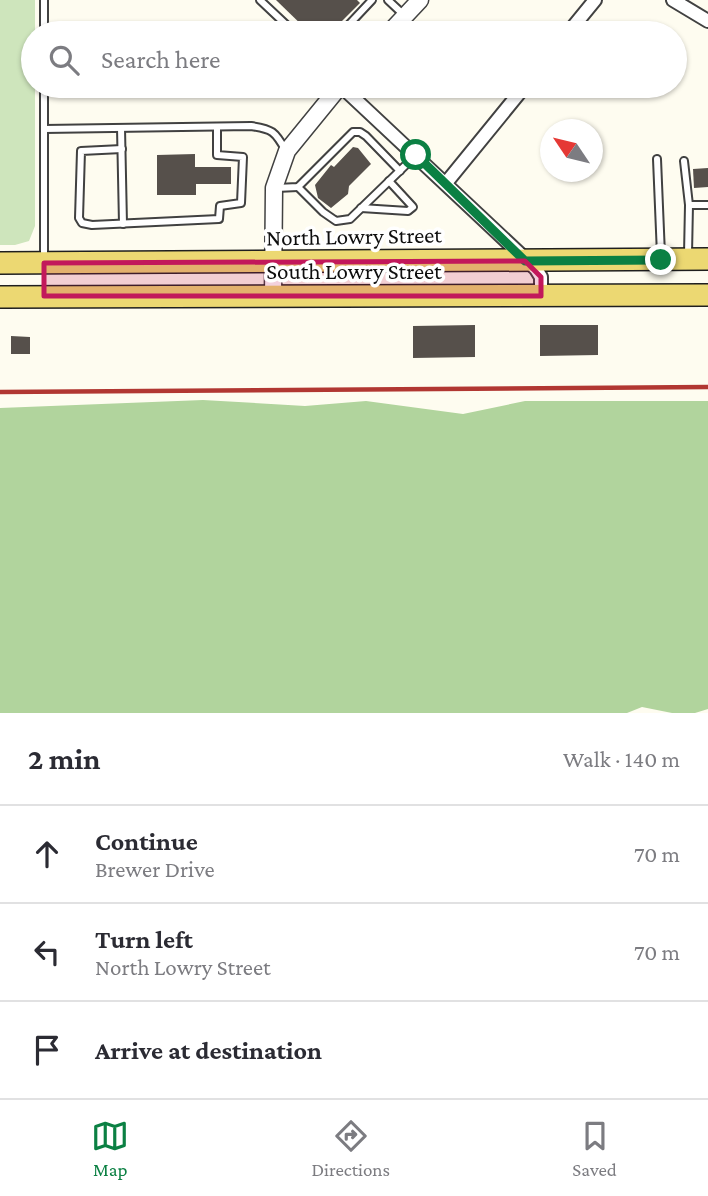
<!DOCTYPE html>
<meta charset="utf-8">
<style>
:root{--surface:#fff;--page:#f2f2f3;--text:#2b2b33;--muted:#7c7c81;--line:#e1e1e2;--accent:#0b8043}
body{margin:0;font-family:"Crimson Pro",serif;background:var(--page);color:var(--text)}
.compass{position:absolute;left:540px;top:119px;width:63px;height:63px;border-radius:50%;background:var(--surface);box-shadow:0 2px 5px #0004;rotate:305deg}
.stop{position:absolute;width:21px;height:21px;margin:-16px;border:5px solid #0b8043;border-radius:50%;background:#fff}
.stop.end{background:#0b8043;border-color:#fff;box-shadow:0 2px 7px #0008}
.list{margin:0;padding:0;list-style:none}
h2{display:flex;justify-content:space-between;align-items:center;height:91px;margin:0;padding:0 28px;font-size:30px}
h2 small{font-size:23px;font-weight:400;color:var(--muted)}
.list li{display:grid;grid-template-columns:46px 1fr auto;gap:21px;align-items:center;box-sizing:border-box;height:98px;padding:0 28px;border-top:2px solid var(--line)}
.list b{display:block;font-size:26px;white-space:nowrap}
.list p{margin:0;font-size:23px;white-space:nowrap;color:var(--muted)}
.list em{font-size:23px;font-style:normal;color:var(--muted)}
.icon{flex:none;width:38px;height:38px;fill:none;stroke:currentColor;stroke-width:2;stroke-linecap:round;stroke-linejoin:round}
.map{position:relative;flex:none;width:708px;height:713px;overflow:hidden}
.search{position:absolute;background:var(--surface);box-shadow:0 2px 5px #0004;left:21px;right:21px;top:21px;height:77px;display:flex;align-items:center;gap:18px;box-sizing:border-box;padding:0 24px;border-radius:38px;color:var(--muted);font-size:26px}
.sheet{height:385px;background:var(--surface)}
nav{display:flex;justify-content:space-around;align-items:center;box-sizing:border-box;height:98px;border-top:2px solid var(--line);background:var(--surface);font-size:19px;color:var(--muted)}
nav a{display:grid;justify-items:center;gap:4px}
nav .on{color:var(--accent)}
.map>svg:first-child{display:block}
.green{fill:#cee5bc}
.forest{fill:#b1d49d}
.building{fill:#56504b}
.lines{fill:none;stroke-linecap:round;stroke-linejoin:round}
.service-casing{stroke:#414141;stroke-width:10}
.minor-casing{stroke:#414141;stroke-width:16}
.tertiary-casing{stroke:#414141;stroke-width:19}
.primary-casing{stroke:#1f1f1f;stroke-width:24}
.service{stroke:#fff;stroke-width:6}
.minor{stroke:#fff;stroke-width:12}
.tertiary{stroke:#fff;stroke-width:16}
.primary{stroke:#ecd872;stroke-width:21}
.rail{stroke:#b13732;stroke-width:4.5}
.route{stroke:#0b8043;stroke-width:9}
.marked{fill:#c2185b;fill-opacity:0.2;stroke:#c2185b;stroke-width:5;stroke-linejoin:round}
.labels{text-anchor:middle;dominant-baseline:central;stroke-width:7;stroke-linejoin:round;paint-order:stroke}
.street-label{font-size:23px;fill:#0e0e0e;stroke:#fff}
</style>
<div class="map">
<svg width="708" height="713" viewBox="0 0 708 713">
<rect width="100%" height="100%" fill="#fefcf0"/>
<path class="green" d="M0,0H35V226L29,241L15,245H0Z"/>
<path class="forest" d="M203,400L305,406L366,401L463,414L525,401H708V709L695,713H672L642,707L627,713H0V408Z"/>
<g class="building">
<path d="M276,0H357L360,3L330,33H310Z"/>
<path d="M353,147L358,148L371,164L349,186L348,194L331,208L318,198L315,185L331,165L334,167Z"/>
<path d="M195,154V167H231V184H196V195H157V155Z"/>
<path d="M708,168V187L694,188L693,169Z"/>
<path d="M475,325V357L413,358V326Z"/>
<path d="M540,325H598V355L540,356Z"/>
<path d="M11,336L30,337V354H11Z"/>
</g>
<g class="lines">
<defs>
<g id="service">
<path d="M260,0L295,33"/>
<path d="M388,0L404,15"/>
<path d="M44,33V0"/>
<path d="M341,33L372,0"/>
<path d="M44,86V261"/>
<path d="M121,128L123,224"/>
<path d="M44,129L251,126C272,129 275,131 286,151"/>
<path d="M122,149L81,151L79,218L82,223L92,225L219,219L220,206L241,203L243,157L217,155V127"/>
<path d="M657,159L661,255"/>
<path d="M684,161L689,205L688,254"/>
<path d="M298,187L323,212L336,221L350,219L415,156"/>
<path d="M276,188L298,187L353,132H360L366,136L400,171"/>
<path d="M689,205H708"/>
<path d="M361,208L408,211L413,207L389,181"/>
</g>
<g id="minor">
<path d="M673,0L708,21"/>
<path d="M568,33L595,0"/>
<path d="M341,86L536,269L541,277V296"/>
<path d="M446,183L525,86"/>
</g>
<g id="tertiary">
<path d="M389,33L420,0"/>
<path d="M273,298L274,188L287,151L340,86"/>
</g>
<g id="primary">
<path d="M0,263L708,259"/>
<path d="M0,297L708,295"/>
</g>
</defs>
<use href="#service" class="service-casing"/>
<use href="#minor" class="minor-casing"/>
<use href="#tertiary" class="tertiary-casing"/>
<use href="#primary" class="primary-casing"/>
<use href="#service" class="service"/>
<use href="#minor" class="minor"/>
<use href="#tertiary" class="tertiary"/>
<use href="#primary" class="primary"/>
<path class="rail" d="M0,392L708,387"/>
</g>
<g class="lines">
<path class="route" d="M416,155L525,261L661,260"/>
</g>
<path class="marked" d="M525,261L541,277V296H44V263Z"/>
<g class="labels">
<g class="street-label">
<text transform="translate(354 236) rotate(-1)">North Lowry Street</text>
<text x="354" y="271">South Lowry Street</text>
</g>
</g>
</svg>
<svg class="compass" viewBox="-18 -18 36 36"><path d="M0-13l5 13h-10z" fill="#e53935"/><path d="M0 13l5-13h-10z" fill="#7c7c81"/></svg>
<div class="stop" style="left:416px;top:155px"></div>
<div class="stop end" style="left:661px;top:260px"></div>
<div class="search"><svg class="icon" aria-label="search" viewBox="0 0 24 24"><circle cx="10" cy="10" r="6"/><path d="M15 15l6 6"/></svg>Search here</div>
</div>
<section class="sheet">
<h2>2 min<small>Walk · 140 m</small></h2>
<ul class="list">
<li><svg class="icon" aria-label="ahead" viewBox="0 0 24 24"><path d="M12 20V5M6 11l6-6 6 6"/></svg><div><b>Continue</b><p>Brewer Drive</p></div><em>70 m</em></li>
<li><svg class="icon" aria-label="left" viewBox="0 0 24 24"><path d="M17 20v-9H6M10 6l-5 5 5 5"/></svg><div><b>Turn left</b><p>North Lowry Street</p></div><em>70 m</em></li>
<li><svg class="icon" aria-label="arrive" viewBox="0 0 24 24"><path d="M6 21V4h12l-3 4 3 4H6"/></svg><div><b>Arrive at destination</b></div></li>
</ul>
</section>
<nav>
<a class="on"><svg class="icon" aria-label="map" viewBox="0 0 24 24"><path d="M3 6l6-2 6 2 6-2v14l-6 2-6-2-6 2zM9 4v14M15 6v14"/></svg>Map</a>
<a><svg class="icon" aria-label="directions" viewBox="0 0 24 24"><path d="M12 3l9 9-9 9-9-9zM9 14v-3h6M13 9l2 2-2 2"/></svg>Directions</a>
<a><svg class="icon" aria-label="saved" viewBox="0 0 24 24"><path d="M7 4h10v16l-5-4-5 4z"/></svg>Saved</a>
</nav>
